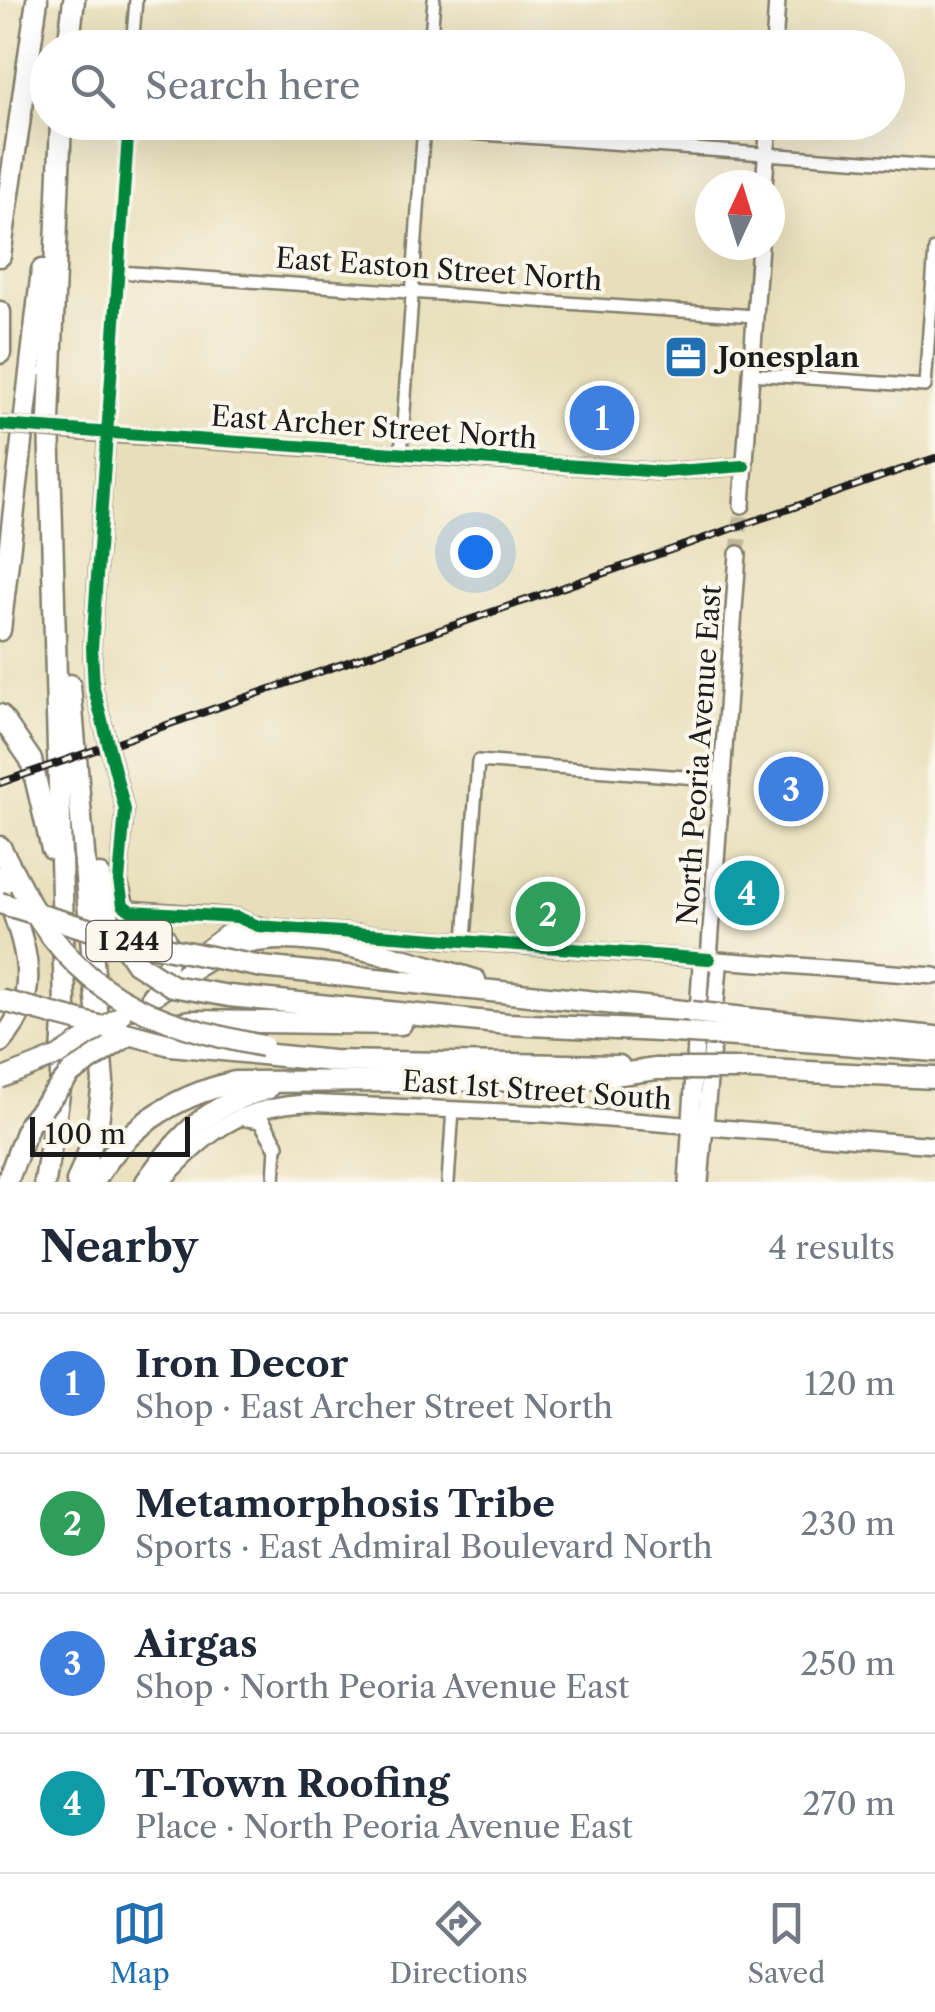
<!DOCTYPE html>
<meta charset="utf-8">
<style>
:root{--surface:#fff;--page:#f2f2f3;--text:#1f2937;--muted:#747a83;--line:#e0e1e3;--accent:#1f6fb2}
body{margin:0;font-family:"Libre Caslon Text",serif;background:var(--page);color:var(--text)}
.compass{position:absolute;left:695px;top:170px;width:90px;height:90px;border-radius:50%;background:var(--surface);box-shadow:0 10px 40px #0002;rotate:4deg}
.scale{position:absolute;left:30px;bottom:25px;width:160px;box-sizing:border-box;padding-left:10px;border:5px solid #1c1c1c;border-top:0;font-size:28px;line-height:35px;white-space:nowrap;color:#1c1c1c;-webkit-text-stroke:8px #fbf7ec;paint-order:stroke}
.you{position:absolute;left:475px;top:552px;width:35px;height:35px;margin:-25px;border:8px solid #fff;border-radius:50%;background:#1a73e8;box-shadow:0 0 0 15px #1a73e833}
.badge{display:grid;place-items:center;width:65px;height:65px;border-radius:50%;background:var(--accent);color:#fff;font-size:32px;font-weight:700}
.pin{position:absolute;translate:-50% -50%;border:5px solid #fff;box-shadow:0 2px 10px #0006}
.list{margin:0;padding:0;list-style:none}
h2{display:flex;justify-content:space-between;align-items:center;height:130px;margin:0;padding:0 40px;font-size:42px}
h2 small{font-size:32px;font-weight:400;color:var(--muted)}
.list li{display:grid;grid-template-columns:65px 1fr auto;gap:30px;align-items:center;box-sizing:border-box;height:140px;padding:0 40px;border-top:2px solid var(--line)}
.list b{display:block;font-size:38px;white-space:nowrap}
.list p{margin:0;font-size:32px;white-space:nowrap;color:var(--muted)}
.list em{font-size:32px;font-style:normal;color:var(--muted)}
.icon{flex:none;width:55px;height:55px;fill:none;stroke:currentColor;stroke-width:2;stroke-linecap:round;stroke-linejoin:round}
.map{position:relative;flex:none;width:935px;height:1182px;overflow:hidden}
.search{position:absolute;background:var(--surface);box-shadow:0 10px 40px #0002;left:30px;right:30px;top:30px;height:110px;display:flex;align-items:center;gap:25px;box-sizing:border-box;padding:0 35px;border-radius:55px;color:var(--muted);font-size:38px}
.sheet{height:690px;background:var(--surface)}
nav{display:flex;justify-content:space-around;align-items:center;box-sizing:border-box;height:140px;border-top:2px solid var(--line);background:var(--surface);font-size:28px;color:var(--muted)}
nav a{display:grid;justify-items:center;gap:5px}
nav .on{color:var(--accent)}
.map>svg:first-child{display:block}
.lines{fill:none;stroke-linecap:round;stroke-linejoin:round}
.secondary-tunnel{stroke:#bfb89a;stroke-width:15;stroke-dasharray:15 8;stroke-linecap:butt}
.street-casing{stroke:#827e6b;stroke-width:16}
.secondary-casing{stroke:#827e6b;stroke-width:20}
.primary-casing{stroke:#827e6b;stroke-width:22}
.highway-casing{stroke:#827e6b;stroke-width:25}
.street{stroke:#fff;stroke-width:11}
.secondary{stroke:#fff;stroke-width:15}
.primary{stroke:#fff;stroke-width:18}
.highway{stroke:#fff;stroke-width:20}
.rail-casing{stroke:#1c1c1c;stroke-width:8}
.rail{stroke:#fbf7ec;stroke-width:4;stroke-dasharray:11;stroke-linecap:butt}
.secondary-bridge-casing{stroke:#827e6b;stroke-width:20;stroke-linecap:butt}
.primary-bridge-casing{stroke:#827e6b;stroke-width:22;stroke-linecap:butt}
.highway-bridge-casing{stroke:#827e6b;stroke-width:25;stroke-linecap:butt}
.secondary-bridge{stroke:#fff;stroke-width:15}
.primary-bridge{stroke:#fff;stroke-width:18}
.highway-bridge{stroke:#fff;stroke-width:20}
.cycleway-casing{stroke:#fbf7ec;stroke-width:19}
.cycleway{stroke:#00873e;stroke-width:12}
.labels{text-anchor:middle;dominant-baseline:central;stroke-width:8;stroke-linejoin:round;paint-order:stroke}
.shield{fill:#fbf7ec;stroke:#5f5e5a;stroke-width:2.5}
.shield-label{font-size:25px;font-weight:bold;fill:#1c1c1c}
.street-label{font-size:28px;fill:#1c1c1c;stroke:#fbf7ec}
.poi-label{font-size:28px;font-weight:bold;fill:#1c1c1c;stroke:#fbf7ec;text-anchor:start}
</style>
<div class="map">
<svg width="935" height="1182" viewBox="0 0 935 1182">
<rect width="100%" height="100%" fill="#fbf7ec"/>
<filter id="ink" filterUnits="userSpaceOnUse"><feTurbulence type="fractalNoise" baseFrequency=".01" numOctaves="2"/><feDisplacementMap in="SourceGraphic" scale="20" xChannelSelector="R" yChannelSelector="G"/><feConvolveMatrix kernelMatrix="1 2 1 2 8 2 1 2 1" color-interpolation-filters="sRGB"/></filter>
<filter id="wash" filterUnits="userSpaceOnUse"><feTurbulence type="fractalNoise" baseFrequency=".0048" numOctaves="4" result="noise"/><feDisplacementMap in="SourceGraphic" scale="40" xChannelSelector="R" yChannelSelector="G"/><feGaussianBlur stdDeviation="2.25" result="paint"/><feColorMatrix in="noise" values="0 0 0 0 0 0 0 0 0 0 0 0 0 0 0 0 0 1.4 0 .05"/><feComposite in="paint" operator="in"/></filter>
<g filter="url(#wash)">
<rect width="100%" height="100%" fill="#e8dfba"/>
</g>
<g filter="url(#ink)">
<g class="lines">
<path class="secondary-tunnel" d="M738,554L742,505"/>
<defs>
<g id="street">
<path d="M132,48L136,0"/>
<path d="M430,48L434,0"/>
<path d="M312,122L935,166"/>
<path d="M119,272L755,316"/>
<path d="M751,374L925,386L935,249"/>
<path d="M107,433L129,122"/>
<path d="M401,454L424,124"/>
<path d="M465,940L478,761L723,780"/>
<path d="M274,1182L276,1145"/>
<path d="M448,1182L453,1109"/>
</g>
<g id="secondary">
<path d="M774,48L777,0"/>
<path d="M764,185L769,122"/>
<path d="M84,432L663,472L744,466"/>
<path d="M107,433L92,648L94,689L125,810L119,881L127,909L237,917L258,926L935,976"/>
<path d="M742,505L760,245"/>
<path d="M709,959L738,554"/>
<path d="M240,1117L261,1120L276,1145"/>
<path d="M161,1182C208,1133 234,1108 304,1103L546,1114L935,1145"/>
<path d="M687,1182L701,966L709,959"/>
<path d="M700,1182L719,967L709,959"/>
</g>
<g id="primary">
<path d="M131,911C175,934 179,947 155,991"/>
<path d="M193,960L226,935L258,926"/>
</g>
<g id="highway">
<path d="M68,48L74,0"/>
<path d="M0,256L37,0"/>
<path d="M0,312V353"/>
<path d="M0,630L42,270"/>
<path d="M70,685L103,1082L97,1130L77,1182"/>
<path d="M0,715L31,760L52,849"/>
<path d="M0,847L20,885"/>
<path d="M99,875L110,924L136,963"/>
<path d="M0,877C21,934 49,991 0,1042"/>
<path d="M262,967L692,1012"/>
<path d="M152,996C181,977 213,952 247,943C310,927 412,962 475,980"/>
<path d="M229,996L508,1024L659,1031"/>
<path d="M753,1019L935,1037"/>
<path d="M136,1030L190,1021L401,1024"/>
<path d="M751,1037L935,1051"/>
<path d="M171,1045L332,1061L619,1066"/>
<path d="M748,1069L935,1078"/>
<path d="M7,1182L29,1124"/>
<path d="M45,1182L60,1088L65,1005L49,420L61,122"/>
<path d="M94,1182C125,1127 175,1096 235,1082L578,1080L656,1069"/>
<path d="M146,1182C179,1135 210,1104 267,1089"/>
</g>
</defs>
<use href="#street" class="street-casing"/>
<use href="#secondary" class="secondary-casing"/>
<use href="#primary" class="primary-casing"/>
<use href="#highway" class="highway-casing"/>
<use href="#street" class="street"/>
<use href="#secondary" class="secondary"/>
<use href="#primary" class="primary"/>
<use href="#highway" class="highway"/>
<defs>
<path id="rail" d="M0,783L935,458"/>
</defs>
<use href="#rail" class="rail-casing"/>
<use href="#rail" class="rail"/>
<defs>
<path id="secondary-bridge" d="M0,425L84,432"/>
<path id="primary-bridge" d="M0,1079L58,1056L121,1015"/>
<g id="highway-bridge">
<path d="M20,885C74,994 151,1024 263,1046"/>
<path d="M0,903L125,940L262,967"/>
<path d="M136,963L172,986L229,996"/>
<path d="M0,1000L171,1045"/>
<path d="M692,1012L753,1019"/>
<path d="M659,1031L751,1037"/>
<path d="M656,1069H748"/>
<path d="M29,1124L71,1073L130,1034"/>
</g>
</defs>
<use href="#secondary-bridge" class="secondary-bridge-casing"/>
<use href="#primary-bridge" class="primary-bridge-casing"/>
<use href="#highway-bridge" class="highway-bridge-casing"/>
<use href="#secondary-bridge" class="secondary-bridge"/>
<use href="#primary-bridge" class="primary-bridge"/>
<use href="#highway-bridge" class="highway-bridge"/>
<defs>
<g id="cycleway">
<path d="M129,122L92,648L94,689L125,810L119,881L123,905L131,911L237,917L258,926L709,959"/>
<path d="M0,425L663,472L744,466"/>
</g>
</defs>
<use href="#cycleway" class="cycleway-casing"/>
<use href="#cycleway" class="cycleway"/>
</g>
</g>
<defs>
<symbol id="office-square" viewBox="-11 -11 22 22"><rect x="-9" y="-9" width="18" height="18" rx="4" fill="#1f6fb2" stroke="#fbf7ec"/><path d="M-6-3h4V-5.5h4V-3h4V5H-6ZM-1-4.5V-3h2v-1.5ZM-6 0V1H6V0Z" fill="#fff"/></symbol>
</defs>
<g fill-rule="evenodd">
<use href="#office-square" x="661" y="332" width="50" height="50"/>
</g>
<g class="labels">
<rect class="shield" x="86.5" y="921" width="85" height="40" rx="8"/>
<g class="shield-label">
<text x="129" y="941">I 244</text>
</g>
<g class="street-label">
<text transform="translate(439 269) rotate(4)">East Easton Street North</text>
<text transform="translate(374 427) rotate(4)">East Archer Street North</text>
<text transform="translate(699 755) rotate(-86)">North Peoria Avenue East</text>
<text transform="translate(537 1090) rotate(4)">East 1st Street South</text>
</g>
<g class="poi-label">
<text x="718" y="357">Jonesplan</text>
</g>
</g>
</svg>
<svg class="compass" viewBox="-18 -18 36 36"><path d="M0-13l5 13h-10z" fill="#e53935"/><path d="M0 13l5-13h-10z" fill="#747a83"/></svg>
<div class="scale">100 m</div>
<div class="you"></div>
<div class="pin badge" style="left:602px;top:418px;background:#3f7fe0">1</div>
<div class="pin badge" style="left:548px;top:914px;background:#2e9e5b">2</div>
<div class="pin badge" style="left:791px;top:789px;background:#3f7fe0">3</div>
<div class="pin badge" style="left:747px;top:893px;background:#0f9aa8">4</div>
<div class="search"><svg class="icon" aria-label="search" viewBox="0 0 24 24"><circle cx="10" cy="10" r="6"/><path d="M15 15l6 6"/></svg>Search here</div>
</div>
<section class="sheet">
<h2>Nearby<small>4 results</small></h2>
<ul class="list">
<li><span class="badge" style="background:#3f7fe0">1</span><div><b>Iron Decor</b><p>Shop · East Archer Street North</p></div><em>120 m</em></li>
<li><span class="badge" style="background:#2e9e5b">2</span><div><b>Metamorphosis Tribe</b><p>Sports · East Admiral Boulevard North</p></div><em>230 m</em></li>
<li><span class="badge" style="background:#3f7fe0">3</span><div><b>Airgas</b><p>Shop · North Peoria Avenue East</p></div><em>250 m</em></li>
<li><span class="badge" style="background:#0f9aa8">4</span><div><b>T-Town Roofing</b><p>Place · North Peoria Avenue East</p></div><em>270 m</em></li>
</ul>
</section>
<nav>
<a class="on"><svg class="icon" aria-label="map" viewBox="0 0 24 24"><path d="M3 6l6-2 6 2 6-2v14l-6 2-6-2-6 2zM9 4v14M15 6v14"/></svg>Map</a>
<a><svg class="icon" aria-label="directions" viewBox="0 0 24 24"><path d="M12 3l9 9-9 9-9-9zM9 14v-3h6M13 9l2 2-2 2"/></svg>Directions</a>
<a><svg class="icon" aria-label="saved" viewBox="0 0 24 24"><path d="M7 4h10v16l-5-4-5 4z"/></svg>Saved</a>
</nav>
